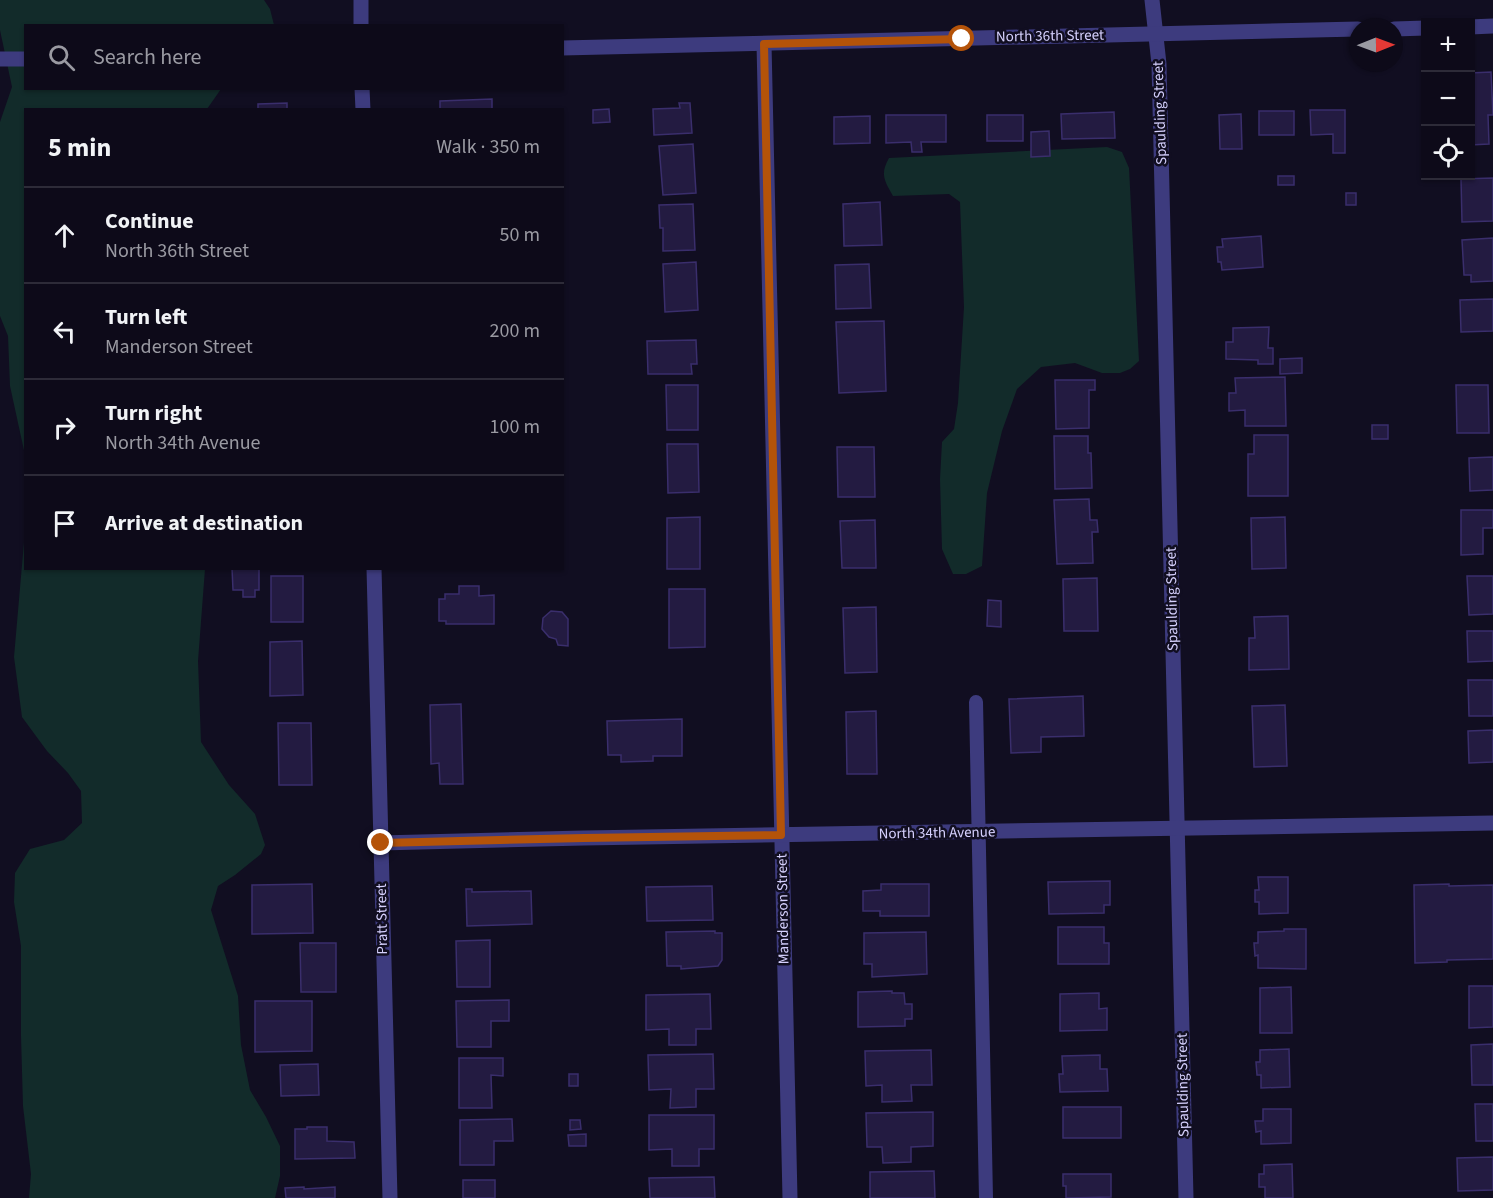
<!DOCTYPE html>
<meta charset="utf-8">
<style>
:root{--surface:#0d0a19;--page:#161322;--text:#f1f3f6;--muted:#9a9aa2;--line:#2d2b38}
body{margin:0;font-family:"Source Sans 3",sans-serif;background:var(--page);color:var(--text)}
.controls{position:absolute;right:18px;top:18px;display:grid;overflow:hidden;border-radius:0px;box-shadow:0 2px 4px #0004}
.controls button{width:54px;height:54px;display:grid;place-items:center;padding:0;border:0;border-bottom:2px solid var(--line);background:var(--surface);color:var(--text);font:30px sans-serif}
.compass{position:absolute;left:1349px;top:18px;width:54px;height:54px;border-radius:50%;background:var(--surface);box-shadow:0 2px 4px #0004;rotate:89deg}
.stop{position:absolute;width:18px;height:18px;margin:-14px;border:4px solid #b45309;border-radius:50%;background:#fff}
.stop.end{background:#b45309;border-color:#fff;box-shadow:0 2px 6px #0008}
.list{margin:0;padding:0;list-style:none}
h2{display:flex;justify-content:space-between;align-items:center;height:78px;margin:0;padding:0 24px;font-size:26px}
h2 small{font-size:20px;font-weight:400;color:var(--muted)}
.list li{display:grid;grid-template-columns:39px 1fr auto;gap:18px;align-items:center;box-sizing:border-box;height:96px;padding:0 24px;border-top:2px solid var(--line)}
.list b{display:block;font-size:22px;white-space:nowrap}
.list p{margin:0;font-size:20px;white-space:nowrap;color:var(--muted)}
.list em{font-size:20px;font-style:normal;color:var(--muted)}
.icon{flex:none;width:33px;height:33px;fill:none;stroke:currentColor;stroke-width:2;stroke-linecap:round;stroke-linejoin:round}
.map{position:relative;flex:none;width:1493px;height:1198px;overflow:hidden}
.search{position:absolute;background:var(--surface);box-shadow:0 2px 4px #0004;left:24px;top:24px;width:540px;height:66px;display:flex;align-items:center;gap:15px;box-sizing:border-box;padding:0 21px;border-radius:0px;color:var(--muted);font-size:22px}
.panel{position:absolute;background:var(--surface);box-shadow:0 2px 4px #0004;left:24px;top:108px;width:540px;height:462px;border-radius:0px}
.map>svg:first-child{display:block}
.green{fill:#122b2a}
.building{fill:#231b41;stroke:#3a2e6c;stroke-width:1.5}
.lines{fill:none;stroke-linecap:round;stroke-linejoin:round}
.lane{stroke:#3d3b7e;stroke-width:14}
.street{stroke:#3d3b7e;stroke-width:15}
.route{stroke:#b45309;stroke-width:8}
.labels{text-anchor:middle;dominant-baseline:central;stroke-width:5;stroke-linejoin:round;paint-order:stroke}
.street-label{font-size:15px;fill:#d5d0fd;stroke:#110e21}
</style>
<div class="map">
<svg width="1493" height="1198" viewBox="0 0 1493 1198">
<rect width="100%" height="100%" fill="#110e21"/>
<g class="green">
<path d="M0,0H264L270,9L274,25L26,26V88L221,89L207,109L26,110L25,455L10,386L8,336L0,316V122L12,87L0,30Z"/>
<path d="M1107,147L1122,152L1129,168L1139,361L1130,369L1120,373H1102L1075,363L1041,367L1017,389L1002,431L987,493L982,566L966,574H953L942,549L940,479L942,442L954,429L958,403L964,307L960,202L949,194L893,196C884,180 880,174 889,158Z"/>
<path d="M25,479L26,568L205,569L198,661L201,742L229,785L255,814L265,845L261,854L235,875L218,886L211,910L238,996L241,1045L250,1090L266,1117L280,1146V1176L275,1198H29L31,1174L23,1106L21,1036V946L14,902L15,873L30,849L64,840L82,823L81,791L68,773L47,751L22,717L14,657L24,542Z"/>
</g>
<g class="building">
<path d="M1491,72L1493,115H1488L1489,144L1470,145V73Z"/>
<path d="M492,99V110H440V101Z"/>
<path d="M287,103V110H258V104Z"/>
<path d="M679,103H690L692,133L654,135L653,109L680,108Z"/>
<path d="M609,109L610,122L593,123V110Z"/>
<path d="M1310,110H1345V153H1333V134L1311,135Z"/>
<rect x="1259" y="111" width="35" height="24"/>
<path d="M1114,112L1115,138L1062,139L1061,114Z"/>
<path d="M1241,114L1242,149H1220L1219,115Z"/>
<path d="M886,115H946V142H921L922,152H912L911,142L886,143Z"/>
<rect x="987" y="115" width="36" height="26"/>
<path d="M870,116V143L834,144V117Z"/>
<path d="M1049,131L1050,156L1031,157V132Z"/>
<path d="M693,144L696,193L663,195L659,146Z"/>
<rect x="1278" y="176" width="16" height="9"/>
<path d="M1493,178V221L1462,222L1461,179Z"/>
<rect x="1346" y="193" width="10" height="12"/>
<path d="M880,202L882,245L844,246L843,204Z"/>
<path d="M693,204L695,250L663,251V228H660L659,205Z"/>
<path d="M1261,236L1263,267L1222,270L1221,262H1218L1217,247H1223L1222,239Z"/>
<path d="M1493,238V281L1471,282V275H1464L1462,240Z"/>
<path d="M696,262L698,310L665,312L663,264Z"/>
<path d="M869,264L871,308L836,309L835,265Z"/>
<path d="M1493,299V331L1461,332L1460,300Z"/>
<path d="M884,321L886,391L839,393L836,322Z"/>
<path d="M1269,327L1268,348H1273V364H1258V360L1226,359V342H1233V328Z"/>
<path d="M696,340L697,364H691L692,374H648L647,341Z"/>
<path d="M1302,358V373L1280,374V359Z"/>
<path d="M1285,377L1286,426H1245V410L1229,411V393H1236L1235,378Z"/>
<path d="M1055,380H1095V390H1089V428L1056,429Z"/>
<path d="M666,385H698V430H667Z"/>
<path d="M1456,385H1488L1489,433H1457Z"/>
<rect x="1372" y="425" width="16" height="14"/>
<path d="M1254,435H1288V496H1248V454H1254Z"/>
<path d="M1054,436H1088V453H1091L1092,488L1055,489Z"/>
<path d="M667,444H698L699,492L668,493Z"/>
<path d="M837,447H874L875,497H838Z"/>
<path d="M1493,457V490L1470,491L1469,458Z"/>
<path d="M1089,499L1090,520H1097L1098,532H1092L1093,563L1057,564L1054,500Z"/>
<path d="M1461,510H1493V528H1483V554L1461,555Z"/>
<path d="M700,517V569H667V518Z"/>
<path d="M1285,517L1286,568L1252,569L1251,518Z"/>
<path d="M875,520L876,568H842L840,521Z"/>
<path d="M232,568H259V590H255V597H243V590H233Z"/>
<rect x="271" y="576" width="32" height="46"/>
<path d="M1467,576H1493V614L1469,615Z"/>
<path d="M1097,578L1098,631H1064L1063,579Z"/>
<path d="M459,586H479V596L494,595V624H446V621H439V599H445V594H459Z"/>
<path d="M669,589H705V647L669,648Z"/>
<path d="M988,600L1001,601V627L987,626Z"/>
<path d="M876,607L877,672L845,673L843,608Z"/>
<path d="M551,611L562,612L568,619V646L558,645L556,639L549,637L542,629L543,618Z"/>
<path d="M1288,616L1289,669L1249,670V638H1255L1254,617Z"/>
<path d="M1467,631H1493V661L1468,662Z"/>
<path d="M302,641L303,695L270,696V642Z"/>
<path d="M1468,680H1493V716H1469Z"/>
<path d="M1083,696L1084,736L1041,737V752L1011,753L1009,699Z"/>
<path d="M461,704L463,784H440L439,763L431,764L430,705Z"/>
<path d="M1285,705L1287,766L1254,767L1252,706Z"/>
<path d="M876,711L877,774H847L846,712Z"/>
<path d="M682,719V756H653V761L621,762V755H608L607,721Z"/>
<path d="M278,723H311L312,785H279Z"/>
<path d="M1493,730V762L1469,763L1468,731Z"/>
<path d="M1258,877H1288V913L1259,914V902H1255V890H1259Z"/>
<path d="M1110,881V905H1104V913L1049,914L1048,882Z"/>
<path d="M312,884L313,933L252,934V885Z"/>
<path d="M881,884H929V916H880V911H863V891L881,890Z"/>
<path d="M1449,884V886L1493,885V959L1447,960V962L1415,963L1414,885Z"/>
<path d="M712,886L713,920L647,921L646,887Z"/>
<path d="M466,889H472V892L531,891L532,924L467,926Z"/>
<path d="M1058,927H1104V943H1109V964H1058Z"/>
<path d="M1284,929H1306V969L1258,968V955L1255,956L1254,943H1258V932L1284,931Z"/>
<path d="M715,931V933H722V960L718,966L681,969V966H667L666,932Z"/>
<path d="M926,932L927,974L872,977V964H864V933Z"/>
<path d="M490,940V987H457L456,941Z"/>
<path d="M300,943H336V992H301Z"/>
<path d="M1469,986H1493V1027L1469,1028Z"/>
<path d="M1291,987L1292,1033H1260V988Z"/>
<path d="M892,991V993H904L905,1004H912V1019H905V1026L858,1027V992Z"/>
<path d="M1099,993V1009L1107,1008V1030L1060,1031V994Z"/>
<path d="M710,994L711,1029H696V1045H669V1029L646,1030V995Z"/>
<path d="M509,1000V1021H491V1047H457L456,1001Z"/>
<path d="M255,1001H312V1051L255,1052Z"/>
<path d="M1493,1044V1085H1472L1471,1045Z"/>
<path d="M1289,1049L1290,1087L1261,1088V1075H1257L1256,1062H1260V1050Z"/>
<path d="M931,1050L932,1085H911L912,1101L882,1102V1085L866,1086L865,1051Z"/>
<path d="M713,1054L714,1089H696V1107L670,1108L671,1089L649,1090L648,1055Z"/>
<path d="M1100,1055V1069H1107L1108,1091L1060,1092L1059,1074H1063L1062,1056Z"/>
<path d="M459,1058H503V1076L491,1075L492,1108H459Z"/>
<path d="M318,1064L319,1095L281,1096L280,1065Z"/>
<rect x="569" y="1074" width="9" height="12"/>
<path d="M1475,1104H1493V1141H1476Z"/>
<rect x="1063" y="1107" width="58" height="31"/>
<path d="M1263,1109H1291V1143L1261,1144V1131L1256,1132L1255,1121H1263Z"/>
<path d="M933,1112V1146L911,1147V1162L883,1163L882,1147H867L866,1113Z"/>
<path d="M649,1115H714V1149H699V1166H672V1149L649,1150Z"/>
<path d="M512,1119L513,1141H494V1165H460V1120Z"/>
<path d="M570,1120H580L581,1129L570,1130Z"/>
<path d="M307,1127H327V1141L354,1142L355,1158L295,1159V1129H307Z"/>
<path d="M586,1134V1146H569L568,1135Z"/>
<path d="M1493,1157V1190L1458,1191L1457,1158Z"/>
<path d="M1292,1164L1293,1198H1265V1187H1259V1174H1264V1165Z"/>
<path d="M934,1171L935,1198H870V1172Z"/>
<path d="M1063,1174H1111V1197L1066,1198V1186H1063Z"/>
<path d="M714,1177L715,1198H650L649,1178Z"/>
<rect x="463" y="1180" width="32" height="18"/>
<path d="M304,1187V1189L335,1187V1198H286L285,1188Z"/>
</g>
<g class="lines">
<path class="lane" d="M976,702L986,1198"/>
<g class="street">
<path d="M361,0V26"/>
<path d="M1152,0L1159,64L1186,1198"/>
<path d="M1470,27L1493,26"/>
<path d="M1394,29L1426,28"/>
<path d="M764,44L790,1198"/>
<path d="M562,48L1358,29"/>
<path d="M0,59H26"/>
<path d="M362,88L363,110"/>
<path d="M374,568L390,1198"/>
<path d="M380,843L584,838L1493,823"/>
</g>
</g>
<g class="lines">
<path class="route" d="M381,843L584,838L781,835L764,44L962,39"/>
</g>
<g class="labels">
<g class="street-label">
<text transform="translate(1050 36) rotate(-1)">North 36th Street</text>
<text transform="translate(1160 113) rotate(-92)">Spaulding Street</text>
<text transform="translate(1172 599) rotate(-91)">Spaulding Street</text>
<text transform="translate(937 833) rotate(-1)">North 34th Avenue</text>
<text transform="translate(783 909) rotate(-91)">Manderson Street</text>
<text transform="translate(382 919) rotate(-91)">Pratt Street</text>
<text transform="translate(1183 1085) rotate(-91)">Spaulding Street</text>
</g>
</g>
</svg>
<div class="controls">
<button>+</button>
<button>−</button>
<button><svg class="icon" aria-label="locate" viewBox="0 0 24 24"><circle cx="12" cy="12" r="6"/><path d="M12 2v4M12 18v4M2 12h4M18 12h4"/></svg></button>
</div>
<svg class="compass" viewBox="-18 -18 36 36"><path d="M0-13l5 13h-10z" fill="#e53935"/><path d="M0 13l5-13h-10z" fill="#9a9aa2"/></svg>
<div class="stop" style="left:962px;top:39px"></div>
<div class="stop end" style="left:381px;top:843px"></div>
<div class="search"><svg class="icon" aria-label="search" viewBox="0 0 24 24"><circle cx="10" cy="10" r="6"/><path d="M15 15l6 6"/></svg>Search here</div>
<section class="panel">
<h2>5 min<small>Walk · 350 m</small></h2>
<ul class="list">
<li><svg class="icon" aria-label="ahead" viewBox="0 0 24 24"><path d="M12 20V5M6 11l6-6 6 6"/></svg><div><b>Continue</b><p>North 36th Street</p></div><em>50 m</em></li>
<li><svg class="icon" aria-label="left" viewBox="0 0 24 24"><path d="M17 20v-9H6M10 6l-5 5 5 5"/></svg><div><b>Turn left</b><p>Manderson Street</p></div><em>200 m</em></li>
<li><svg class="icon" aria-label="right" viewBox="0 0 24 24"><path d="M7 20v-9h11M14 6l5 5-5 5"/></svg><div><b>Turn right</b><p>North 34th Avenue</p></div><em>100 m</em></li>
<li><svg class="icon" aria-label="arrive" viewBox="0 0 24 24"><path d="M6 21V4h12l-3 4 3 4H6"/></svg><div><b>Arrive at destination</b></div></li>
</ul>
</section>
</div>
